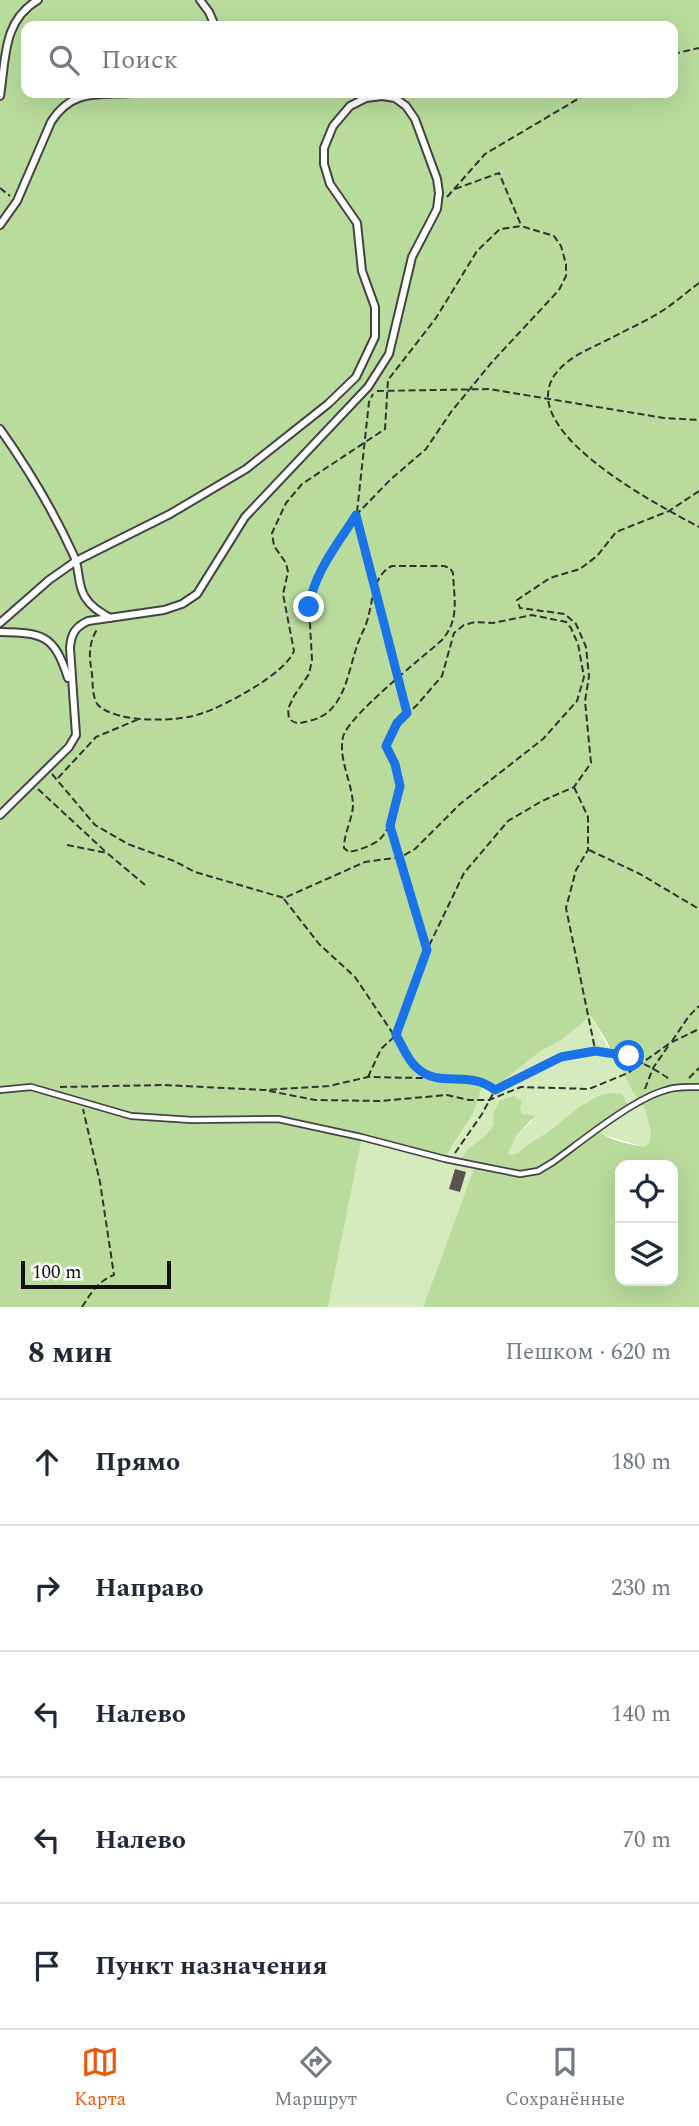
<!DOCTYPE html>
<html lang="ru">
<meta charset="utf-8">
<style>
:root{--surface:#fff;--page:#f2f2f3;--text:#1f2937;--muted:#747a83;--line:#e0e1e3;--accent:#ea580c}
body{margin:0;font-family:Spectral,serif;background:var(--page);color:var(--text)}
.controls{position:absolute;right:21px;bottom:21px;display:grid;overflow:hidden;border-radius:14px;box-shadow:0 7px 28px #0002}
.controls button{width:63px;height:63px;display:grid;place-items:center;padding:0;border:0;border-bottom:2px solid var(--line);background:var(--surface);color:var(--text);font:35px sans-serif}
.scale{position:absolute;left:21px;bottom:18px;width:150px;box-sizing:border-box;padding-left:7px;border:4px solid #111;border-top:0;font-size:19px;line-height:24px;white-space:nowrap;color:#111;-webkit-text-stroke:5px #fff;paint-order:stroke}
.stop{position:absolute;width:21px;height:21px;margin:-16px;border:5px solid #1a73e8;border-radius:50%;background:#fff}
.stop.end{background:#1a73e8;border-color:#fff;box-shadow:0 2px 7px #0008}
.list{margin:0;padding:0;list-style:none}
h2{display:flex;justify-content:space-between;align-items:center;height:91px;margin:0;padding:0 28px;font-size:30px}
h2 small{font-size:23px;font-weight:400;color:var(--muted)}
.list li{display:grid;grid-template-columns:46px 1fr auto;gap:21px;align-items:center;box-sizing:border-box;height:126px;padding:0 28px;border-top:2px solid var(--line)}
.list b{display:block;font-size:26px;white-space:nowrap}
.list em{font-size:23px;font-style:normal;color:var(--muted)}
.icon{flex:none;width:38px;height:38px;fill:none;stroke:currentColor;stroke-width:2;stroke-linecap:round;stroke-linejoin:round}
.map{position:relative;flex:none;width:699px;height:1307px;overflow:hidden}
.search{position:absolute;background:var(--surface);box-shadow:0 7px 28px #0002;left:21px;right:21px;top:21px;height:77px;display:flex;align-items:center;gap:18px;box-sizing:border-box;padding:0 24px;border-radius:14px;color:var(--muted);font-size:26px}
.sheet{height:721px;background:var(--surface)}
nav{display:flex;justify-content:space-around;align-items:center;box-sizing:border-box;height:98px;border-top:2px solid var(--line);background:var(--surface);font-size:19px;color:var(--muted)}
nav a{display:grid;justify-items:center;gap:4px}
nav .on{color:var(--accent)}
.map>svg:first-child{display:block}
.green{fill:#d5ebbd}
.forest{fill:#b9dc9c;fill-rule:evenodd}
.building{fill:#5a524d}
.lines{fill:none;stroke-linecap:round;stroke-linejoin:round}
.service-casing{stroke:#444;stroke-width:8}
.pedestrian-casing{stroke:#444;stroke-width:10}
.path{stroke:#333;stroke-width:2;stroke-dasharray:7 3.5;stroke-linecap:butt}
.service{stroke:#fff;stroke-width:4.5}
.pedestrian{stroke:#fff;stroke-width:6}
.route{stroke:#1a73e8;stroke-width:9}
</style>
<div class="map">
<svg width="699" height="1307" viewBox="0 0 699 1307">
<rect width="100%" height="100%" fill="#fffdf5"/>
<g class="green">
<path d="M591,1016L632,1091L645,1109L651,1133L649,1143L644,1147L600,1134L596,1127L625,1106L588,1102L518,1153L512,1155L507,1153L516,1136L533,1120L522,1114L520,1109L499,1101L492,1116L494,1124C484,1142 468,1143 460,1161L446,1158C454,1142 465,1129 473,1113C478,1103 480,1090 484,1080L502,1082L539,1052L560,1041Z"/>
<path d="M362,1137L475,1166L423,1307H328Z"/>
</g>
<path class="forest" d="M0,0H699V1307H423L475,1166L362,1138L328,1307H0ZM26,26H673V93H26ZM591,1016L606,1040L632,1091L645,1109L651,1133L649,1143L644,1147C630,1144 604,1140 596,1128L627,1104L622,1094C596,1087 569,1117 550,1130C539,1138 527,1144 518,1153L512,1155L508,1153L516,1136L535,1116L522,1114L520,1109L522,1101L514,1096L499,1101L492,1116L494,1124C484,1142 468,1143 460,1161L446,1158C453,1142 465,1129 473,1113C478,1103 480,1091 484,1080L494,1084L502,1082L539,1052L560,1041ZM620,1165H673V1281H620Z"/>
<path class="building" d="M455,1169L466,1172L460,1192L449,1189Z"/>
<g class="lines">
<defs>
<path id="service" d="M0,1090L31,1087L131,1116L192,1120L278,1119L361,1137L445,1159L520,1174L538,1171L553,1162C582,1141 633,1099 666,1090C677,1086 688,1087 699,1087"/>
<g id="pedestrian">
<path d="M200,0L209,12L215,26"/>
<path d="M0,96C6,60 2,21 38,0"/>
<path d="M0,225L17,201L51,122C72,89 96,95 131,93"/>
<path d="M0,429C29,470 53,510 74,556C80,569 77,585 85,597C91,607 100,612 110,618"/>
<path d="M0,623L49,580L76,561L170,514L246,469L328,404L356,377L375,337V307L362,271L357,223L330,184L324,164V148L333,126L350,106L366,98L382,96L395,98L406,106L415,119L437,179L439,193L437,209L412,257L389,354L368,387L245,517L197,594L182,604L164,610L88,621C75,627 71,634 70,648L76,735L69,747L0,815"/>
<path d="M0,632C44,633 54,635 68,678"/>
</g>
</defs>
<use href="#service" class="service-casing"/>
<use href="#pedestrian" class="pedestrian-casing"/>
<g class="path">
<path d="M673,54L699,48"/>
<path d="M0,188L10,196"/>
<path d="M455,189L499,173L521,225"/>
<path d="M447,197L485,154L588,93"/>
<path d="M699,283C688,291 677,301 665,309C649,320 630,328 613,337C598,345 579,352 566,363C494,421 658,505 699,527"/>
<path d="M377,391L489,389L664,418L699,420"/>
<path d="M357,512L369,402L373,394"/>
<path d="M357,518L374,583"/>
<path d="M376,589L407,712"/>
<path d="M52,774L95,825L128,844L174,861L195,872L284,898L365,862L401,857L415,849L460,804L543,739L577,701L584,677L578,644L571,628L566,622L532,615L493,623L475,622L464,625L454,633L442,676L417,705L397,723L386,745C392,757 400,775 399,787C399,801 390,830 380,839C372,846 359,850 349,852L344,848C344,833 352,820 353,806C353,784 338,760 343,737C348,716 422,658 442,640C460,619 454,599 453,573L450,568L444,566H392C373,575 373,600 368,618C365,629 359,638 356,649C347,677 343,714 309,721C300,723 297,725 289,719L288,709L294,696L309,674L312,660L309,607L311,594L321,569L356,515L391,479L426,449L451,412L492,362L559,290L566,276V264L561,246L554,236L521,226L500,229L477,251L436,318L388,380L385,429L302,484L286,503L272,533L274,546L286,563L288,572L283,594L294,651C285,674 226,705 203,713C180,722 117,724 98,705C92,698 93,683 92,674C89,656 88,643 98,628"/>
<path d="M58,778L96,737L139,719"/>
<path d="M574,787L588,817V850L576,870L566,908L595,1049"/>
<path d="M38,789L107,853"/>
<path d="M390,827L427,949"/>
<path d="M67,845L107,853L145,885"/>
<path d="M589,850L640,874L699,909"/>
<path d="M284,899L319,944L355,977L416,1068L434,1078"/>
<path d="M672,1041L689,1016L699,1006"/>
<path d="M368,1077L381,1049L396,1035L427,950L464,873L508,821L542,801L574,787L591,763L585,701L589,676L586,647L576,624L565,614L520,608L517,600L550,578L580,569L597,556L616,532L669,511L699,491"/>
<path d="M689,1078L699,1068"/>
<path d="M60,1087L164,1085L264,1090L329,1086L368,1077L475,1079L485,1082L495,1090C563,1053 601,1032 671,1080"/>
<path d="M645,1089L653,1068L669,1045"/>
<path d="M269,1091L315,1100L380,1101L447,1095L469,1100H489L521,1087L589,1089L628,1073L670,1043L699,1029"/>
<path d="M455,1153L482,1114L495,1090"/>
<path d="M82,1307C91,1293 98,1281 114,1275L100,1182L83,1109"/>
</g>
<use href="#service" class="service"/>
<use href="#pedestrian" class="pedestrian"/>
</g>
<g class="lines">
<path class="route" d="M309,607C314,572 338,544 356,515L407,713L397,723L386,746L395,764L400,786L390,826L427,950L396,1035C402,1045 408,1061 417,1068C440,1089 468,1069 495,1090L561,1057L595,1051L629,1056"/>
</g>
</svg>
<div class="controls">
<button><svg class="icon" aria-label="locate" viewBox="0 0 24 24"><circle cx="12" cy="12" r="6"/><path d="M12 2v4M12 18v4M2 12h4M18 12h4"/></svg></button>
<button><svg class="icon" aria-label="layers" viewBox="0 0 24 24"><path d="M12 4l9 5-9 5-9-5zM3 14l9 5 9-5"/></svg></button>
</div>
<div class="scale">100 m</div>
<div class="stop" style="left:629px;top:1056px"></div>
<div class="stop end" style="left:309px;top:607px"></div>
<div class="search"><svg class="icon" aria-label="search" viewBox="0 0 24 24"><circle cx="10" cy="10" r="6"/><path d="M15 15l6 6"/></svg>Поиск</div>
</div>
<section class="sheet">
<h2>8 мин<small>Пешком · 620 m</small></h2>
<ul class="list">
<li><svg class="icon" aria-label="ahead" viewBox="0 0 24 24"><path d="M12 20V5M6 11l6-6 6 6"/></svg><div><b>Прямо</b></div><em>180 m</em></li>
<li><svg class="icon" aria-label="right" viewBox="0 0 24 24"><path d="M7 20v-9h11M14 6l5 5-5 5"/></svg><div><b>Направо</b></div><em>230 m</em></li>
<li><svg class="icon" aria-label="left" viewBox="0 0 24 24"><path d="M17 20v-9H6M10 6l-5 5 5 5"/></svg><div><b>Налево</b></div><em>140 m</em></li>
<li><svg class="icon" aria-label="left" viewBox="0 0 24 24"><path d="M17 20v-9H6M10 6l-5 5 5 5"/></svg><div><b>Налево</b></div><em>70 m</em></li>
<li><svg class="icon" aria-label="arrive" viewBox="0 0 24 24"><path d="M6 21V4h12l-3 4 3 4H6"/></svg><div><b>Пункт назначения</b></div></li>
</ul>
</section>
<nav>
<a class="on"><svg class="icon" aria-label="map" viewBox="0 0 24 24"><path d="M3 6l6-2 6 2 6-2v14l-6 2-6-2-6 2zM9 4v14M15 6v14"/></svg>Карта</a>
<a><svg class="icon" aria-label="directions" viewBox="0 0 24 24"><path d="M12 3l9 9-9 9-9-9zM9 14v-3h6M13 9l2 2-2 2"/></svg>Маршрут</a>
<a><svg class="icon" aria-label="saved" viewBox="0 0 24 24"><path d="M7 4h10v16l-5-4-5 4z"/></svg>Сохранённые</a>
</nav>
